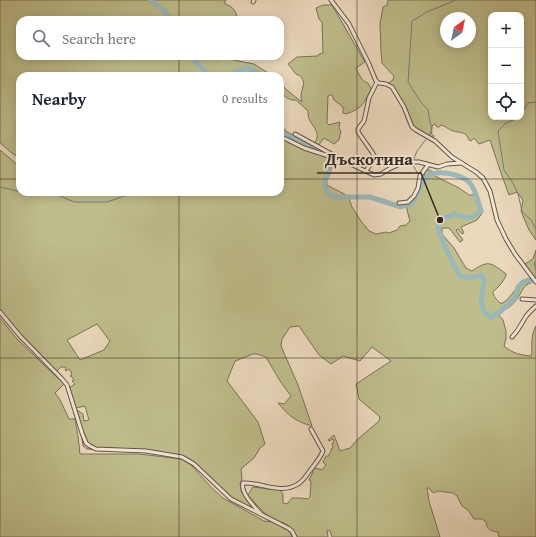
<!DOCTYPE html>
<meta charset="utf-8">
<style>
:root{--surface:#fff;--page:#f2f2f3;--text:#1f2937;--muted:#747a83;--line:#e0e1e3}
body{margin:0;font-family:"Gentium Book Plus",serif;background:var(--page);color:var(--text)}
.controls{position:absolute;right:12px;top:12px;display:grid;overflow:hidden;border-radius:8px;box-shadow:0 2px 10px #0003}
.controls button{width:36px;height:36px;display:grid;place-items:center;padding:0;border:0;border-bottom:1px solid var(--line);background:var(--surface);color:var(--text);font:20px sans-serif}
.compass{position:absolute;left:440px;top:12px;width:36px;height:36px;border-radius:50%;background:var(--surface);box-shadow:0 2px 10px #0003;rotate:33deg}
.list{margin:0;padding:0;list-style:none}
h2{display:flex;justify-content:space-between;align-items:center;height:52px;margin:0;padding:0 16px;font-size:17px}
h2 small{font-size:13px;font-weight:400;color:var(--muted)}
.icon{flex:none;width:22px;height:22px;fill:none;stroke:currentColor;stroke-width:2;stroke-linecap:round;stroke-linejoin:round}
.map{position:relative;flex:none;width:536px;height:537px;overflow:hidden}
.search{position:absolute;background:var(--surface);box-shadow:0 2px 10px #0003;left:16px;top:16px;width:268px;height:44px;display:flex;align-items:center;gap:10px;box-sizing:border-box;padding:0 14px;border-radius:12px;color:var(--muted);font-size:15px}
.panel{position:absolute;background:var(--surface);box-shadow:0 2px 10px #0003;left:16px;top:72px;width:268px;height:124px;border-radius:12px}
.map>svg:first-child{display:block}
.green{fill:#bfbd8c;stroke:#7a7256;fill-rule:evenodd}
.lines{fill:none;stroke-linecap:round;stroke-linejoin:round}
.stream{stroke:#737e7c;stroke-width:1}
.river{stroke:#9bb8b9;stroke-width:5}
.street-casing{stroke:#635448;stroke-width:5}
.street{stroke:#f2e6d4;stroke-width:3}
.grid{fill:none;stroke:#362821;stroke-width:1;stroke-opacity:0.55}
.leader{fill:none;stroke:#362821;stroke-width:1.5}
.callout-dot{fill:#362821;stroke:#f2e6d4;stroke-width:1.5}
.callout-label{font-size:17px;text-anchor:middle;font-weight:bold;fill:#362821;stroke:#f2e6d4;stroke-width:4;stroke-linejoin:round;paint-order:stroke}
</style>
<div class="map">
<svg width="536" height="537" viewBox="0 0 536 537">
<rect width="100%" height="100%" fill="#ebd9bd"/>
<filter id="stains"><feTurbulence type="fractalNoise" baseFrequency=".005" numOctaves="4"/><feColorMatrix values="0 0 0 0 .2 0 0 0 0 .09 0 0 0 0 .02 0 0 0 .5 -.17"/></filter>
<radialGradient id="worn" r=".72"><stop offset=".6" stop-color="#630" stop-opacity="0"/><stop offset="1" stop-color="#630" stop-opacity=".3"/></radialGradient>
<g class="green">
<path d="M0,0H226L224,3C234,8 235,9 238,20H20V56H217L216,60L223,58L254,64L273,76H20V157C12,155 7,148 0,143Z"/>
<path d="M388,0H536V240L529,230L521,211L523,200L517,192L509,195L500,170L490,140L479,144L474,138L471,141L469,140C466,131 460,133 453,131C448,129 445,126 441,125L439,127H437L435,124L432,126V129L430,132L434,136L430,140L413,130L408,123L402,105L394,89L387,84L393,80L394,76L382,63L381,51L380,24L383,7L387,5ZM491,15H521V117H491ZM446,18H470V42H446Z"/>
<path d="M323,5H332L365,62L356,68C359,74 361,81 368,83L371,89C363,104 363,108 346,114L343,113V107L334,100L332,95H330L328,96L327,123L329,125L332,124L340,122L339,128L341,131L339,140L334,144L324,138L318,146L315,145L316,148L334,158L330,174L327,180V185L348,196L352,207L361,221L369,231L376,234L386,232L389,233L397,230L400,226L406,225L410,221L407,210V207L413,203L420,185L424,179L425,168L433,172V175L459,188L469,195H475L478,197L483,212L477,220L461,227L464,233L462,234L458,229L456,230L463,240L460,242L449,228H442V234L454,248L466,268L472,271C488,260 491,262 506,274V276L501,284L493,292C493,296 497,300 500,303H503L506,301C514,293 519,282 529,278L532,282C521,287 523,291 517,299C512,306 505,311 496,312L503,320L506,331V339L504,346C512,353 520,355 531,356C533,351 531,347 532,342C532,337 533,331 536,326V537H499L498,532C491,531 487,530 486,522L482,519H474L468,510L462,506L457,496L453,493L438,491L434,493L431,491L429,488H427L429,501L440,537H332L330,531L327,530L328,537H296C289,521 284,525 271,518C262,512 255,503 248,495L253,487C262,488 271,490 280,490L283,494V503L287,504L292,498H301L308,499L310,497L311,481L309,480L313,472L312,471L316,468L322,470L326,465L323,462L326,456H329V454L331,452V449L333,448L332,444L334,441L333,439L329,441L328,440L334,435L340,451L350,448L357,440L379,421L380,417L359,399L356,384L391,361L372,347L360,361L343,356L331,364L319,355L299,326L290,327L282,339L281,346L298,385L312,426C296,422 288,415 278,403L284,404L291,396L280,381L266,357L257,354H253L235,361L227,381L258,422L265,444L260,448L254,458L241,469L242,479L240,483L242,493L262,513L236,502L189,460L182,456L164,453L87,449L83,446L79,417L77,410L83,414L84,421L89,420L85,406L76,408L69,388L75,384L72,381L74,380L72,377L70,376L72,375L71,372L69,369L66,371L65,370L66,368L65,367H61L57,371L53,369L0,314V150L20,167V192H280V124L287,132L293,135L300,137L314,144C321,134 315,129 310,121C308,118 308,114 308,111L296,100C289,101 285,96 280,92V83L288,91L302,102C298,91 308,84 301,77C299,74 299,76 296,74C293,71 291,67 288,64L297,57L318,56L319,54L323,53L322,22L319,19L316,8ZM97,324L110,341L104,350L80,360L67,340Z"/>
<path d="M536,250V280L525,264L533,259Z"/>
<path d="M0,318L17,339L64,384L55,393L60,400L69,419H75L78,436L80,454H139L182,459L190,464L211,487L223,498L264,521L273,522L282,526L290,532L292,537H0Z"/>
</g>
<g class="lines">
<g class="stream">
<path d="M521,114L528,103L536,102"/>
<path d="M519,117L518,118L506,123L498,131L504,170L513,183L518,194L522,211L531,220L536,229"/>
<path d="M429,136L432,132L428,110L420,101L408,82L412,21L427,12L456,0"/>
<path d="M413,161L417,151L427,138"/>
<path d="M412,164L419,175"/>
<path d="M421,177L424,182"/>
<path d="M0,187L18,191H20"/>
<path d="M51,192L74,202H107L136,192"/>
<path d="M536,261L534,263L536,269"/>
</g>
<g class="river">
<path d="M150,0L165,11L171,20"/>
<path d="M192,56L194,60L210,76"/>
<path d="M229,76C242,69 245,64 258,73L259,76"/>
<path d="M280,132C284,136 291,137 297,139C307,142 328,152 329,163C330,170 326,178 324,184L327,192L334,197H370L401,207L413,203C415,199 423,181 425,178C435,168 460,174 469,182C476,189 478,202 481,211C469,220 468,218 454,214L440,220L438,229L450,258L460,276L468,278L482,275L484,280L481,302L484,312L491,317L500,312L515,298L518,287L523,282L536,279"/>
</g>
<defs>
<g id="street">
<path d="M331,0L349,24L368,62L376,81L379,83L386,84L392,87L404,107L412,127L416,130L435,141L452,157L476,172L483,178L490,191L497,220L506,239L515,254L536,282"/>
<path d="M253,2L254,0"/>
<path d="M295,134L337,157"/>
<path d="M280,137L286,139L304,148L344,161L374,175L381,174L389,169L400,164L408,162H419L438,167L447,164L461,163"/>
<path d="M366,171L375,157L372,152L358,132V129L364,121L369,98L377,82"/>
<path d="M399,203L408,202L414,196L418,188L420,176L428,165"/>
<path d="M522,299L536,300"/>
<path d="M0,312L20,336L62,379L67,385L82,433L86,443L90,446L96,449L146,451L182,457L194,464L231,499L288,528L292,531L295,537"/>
<path d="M512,337C519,330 520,326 525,318C528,313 532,310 536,306"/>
<path d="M261,514C255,507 240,493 243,483C261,482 281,495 298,484C303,481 306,476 309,472C314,465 320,459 323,451L311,429"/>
</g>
</defs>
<use href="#street" class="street-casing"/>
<use href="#street" class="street"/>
</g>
<path class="grid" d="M179,0V20M357,0V537M179,56V76M0,179H20M280,179H536M179,192V537M0,358H536"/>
<path class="leader" d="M440 220L421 173H317"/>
<circle class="callout-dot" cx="440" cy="220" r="4"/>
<g class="callout-label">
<text x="369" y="165">Дъскотина</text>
</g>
<rect width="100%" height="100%" filter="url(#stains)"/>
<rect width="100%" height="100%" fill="url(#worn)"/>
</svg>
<div class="controls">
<button>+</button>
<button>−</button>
<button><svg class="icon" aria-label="locate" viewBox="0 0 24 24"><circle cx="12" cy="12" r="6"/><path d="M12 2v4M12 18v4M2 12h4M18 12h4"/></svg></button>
</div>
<svg class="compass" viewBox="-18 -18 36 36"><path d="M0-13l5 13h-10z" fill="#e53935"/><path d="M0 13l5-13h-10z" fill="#747a83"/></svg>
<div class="search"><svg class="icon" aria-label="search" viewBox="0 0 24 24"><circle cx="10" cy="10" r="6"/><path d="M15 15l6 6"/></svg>Search here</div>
<section class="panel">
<h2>Nearby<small>0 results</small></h2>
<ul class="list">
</ul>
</section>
</div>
